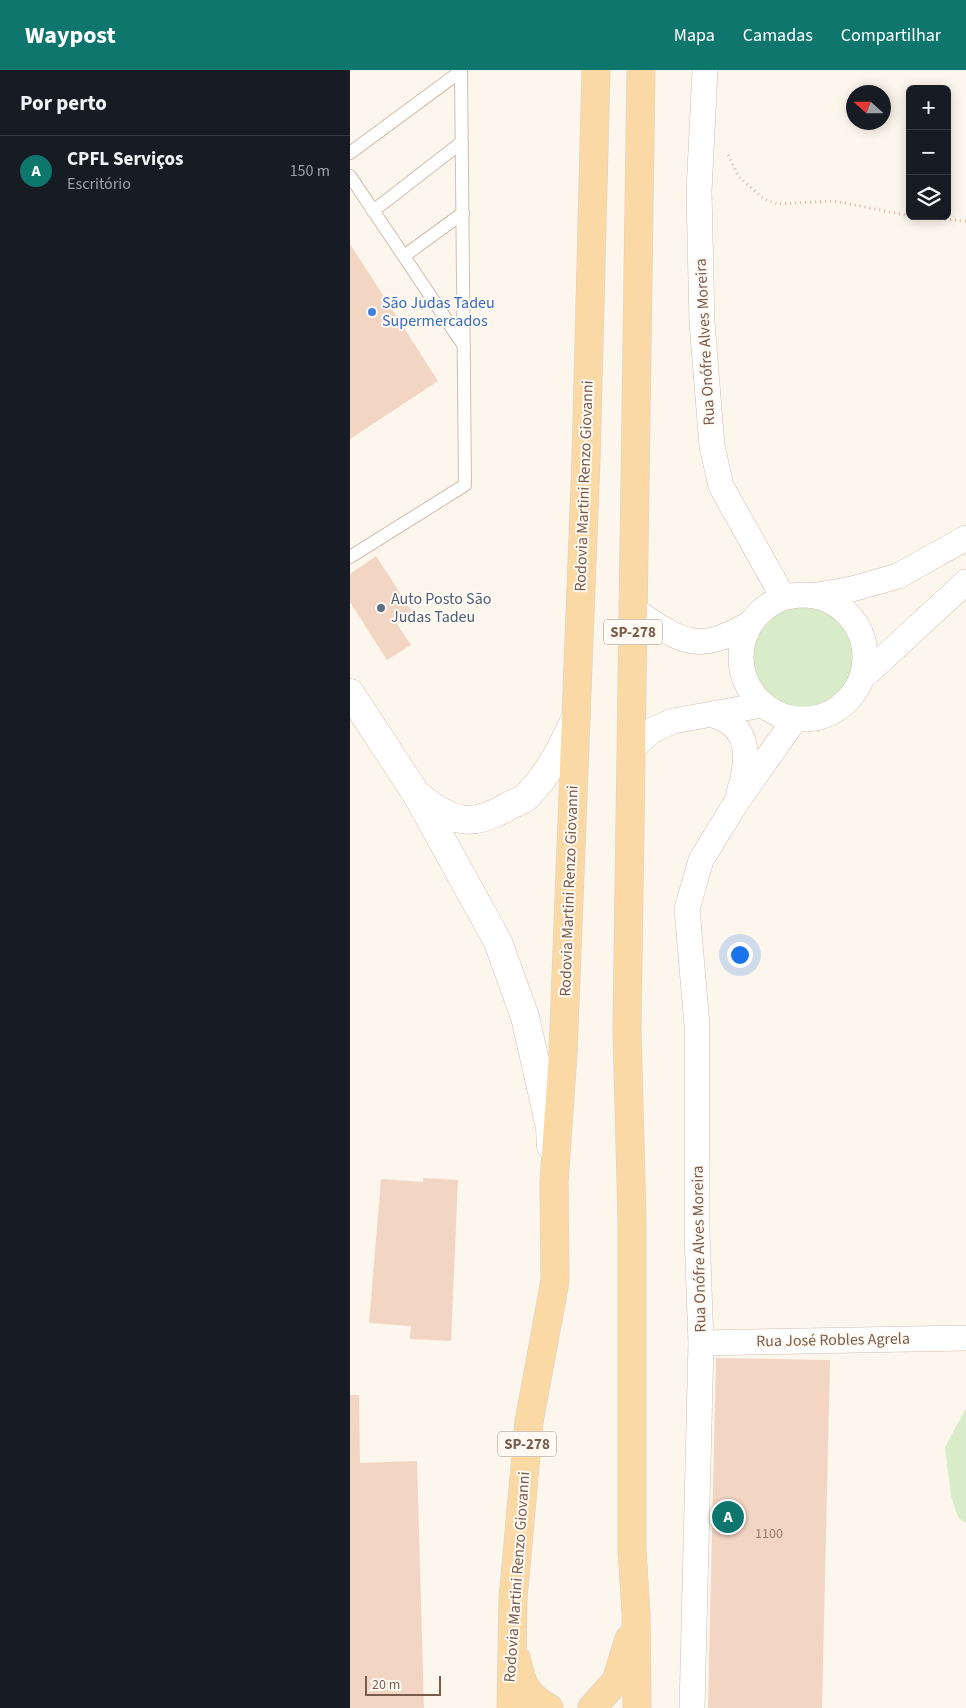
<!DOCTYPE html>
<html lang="pt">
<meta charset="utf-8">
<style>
:root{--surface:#171b24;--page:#20242c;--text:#f1f3f6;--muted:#9ea1a6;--line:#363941;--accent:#0f766e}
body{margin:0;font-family:"Source Sans 3",sans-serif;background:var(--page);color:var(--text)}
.controls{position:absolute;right:15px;top:15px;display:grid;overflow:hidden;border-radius:8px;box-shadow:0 2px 12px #0003}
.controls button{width:45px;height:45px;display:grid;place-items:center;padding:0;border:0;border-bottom:1px solid var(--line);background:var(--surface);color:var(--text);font:25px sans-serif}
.compass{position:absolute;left:496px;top:15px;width:45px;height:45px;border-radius:50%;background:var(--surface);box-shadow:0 2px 12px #0003;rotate:291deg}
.scale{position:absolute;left:15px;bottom:12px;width:76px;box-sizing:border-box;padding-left:5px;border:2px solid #7a5c4d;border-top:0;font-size:14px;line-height:18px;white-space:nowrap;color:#7a5c4d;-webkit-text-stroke:4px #fffaf3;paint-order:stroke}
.you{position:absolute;left:389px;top:884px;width:18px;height:18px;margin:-12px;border:4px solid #fff;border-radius:50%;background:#1a73e8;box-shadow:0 0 0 8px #1a73e833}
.badge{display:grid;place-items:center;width:32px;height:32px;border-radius:50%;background:var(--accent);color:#fff;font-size:16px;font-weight:700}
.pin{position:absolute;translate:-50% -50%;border:2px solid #fff;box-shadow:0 1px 5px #0006}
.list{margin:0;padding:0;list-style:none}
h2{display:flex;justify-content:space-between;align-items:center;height:65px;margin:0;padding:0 20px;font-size:21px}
h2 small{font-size:16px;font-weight:400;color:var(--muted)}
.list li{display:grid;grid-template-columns:32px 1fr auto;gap:15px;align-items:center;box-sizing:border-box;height:70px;padding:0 20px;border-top:1px solid var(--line)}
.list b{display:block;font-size:19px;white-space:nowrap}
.list p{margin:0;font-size:16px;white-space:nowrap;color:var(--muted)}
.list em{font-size:16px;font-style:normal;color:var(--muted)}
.icon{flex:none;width:28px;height:28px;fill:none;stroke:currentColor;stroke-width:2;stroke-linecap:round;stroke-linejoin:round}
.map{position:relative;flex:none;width:616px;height:1638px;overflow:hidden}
header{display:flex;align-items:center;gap:30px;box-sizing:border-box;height:70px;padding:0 25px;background:var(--accent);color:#fff}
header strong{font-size:24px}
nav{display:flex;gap:28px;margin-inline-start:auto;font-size:18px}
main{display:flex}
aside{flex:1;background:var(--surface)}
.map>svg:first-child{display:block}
.green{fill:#d8ecc9}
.building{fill:#f3d5c3}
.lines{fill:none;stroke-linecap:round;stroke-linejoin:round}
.lane-casing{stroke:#d1beb0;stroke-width:14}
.street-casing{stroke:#d1beb0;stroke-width:26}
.secondary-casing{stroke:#d6c0b0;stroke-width:29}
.primary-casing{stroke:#dad1cd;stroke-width:29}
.path{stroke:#d9b8a5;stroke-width:3;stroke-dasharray:1 4;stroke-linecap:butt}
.lane{stroke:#fff;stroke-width:12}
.street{stroke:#fff;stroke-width:25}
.secondary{stroke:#fff;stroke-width:28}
.primary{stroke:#fbd9a5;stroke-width:28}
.shop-dot{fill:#3f7fe0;stroke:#fffaf3;stroke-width:2}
.service-dot{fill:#5c6f8a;stroke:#fffaf3;stroke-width:2}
.labels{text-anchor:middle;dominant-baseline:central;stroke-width:4;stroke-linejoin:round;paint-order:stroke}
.number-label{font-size:14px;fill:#987a6a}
.shield{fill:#fffaf3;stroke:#a28b7f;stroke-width:1}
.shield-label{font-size:15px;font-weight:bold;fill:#7a5c4d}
.shop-label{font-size:16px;fill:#366cbe;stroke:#fffaf3;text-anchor:start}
.street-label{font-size:16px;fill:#7a5c4d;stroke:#fffaf3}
.service-label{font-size:16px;fill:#4e5e75;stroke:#fffaf3;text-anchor:start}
</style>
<header>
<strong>Waypost</strong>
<nav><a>Mapa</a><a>Camadas</a><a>Compartilhar</a></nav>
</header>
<main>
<aside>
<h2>Por perto<small></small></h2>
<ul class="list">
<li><span class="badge">A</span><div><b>CPFL Serviços</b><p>Escritório</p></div><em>150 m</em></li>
</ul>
</aside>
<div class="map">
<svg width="616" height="1638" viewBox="0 0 616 1638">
<rect width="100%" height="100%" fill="#fdf6ec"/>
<g class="green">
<circle cx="453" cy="587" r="52"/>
<path d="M616,1338V1453L608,1447L601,1426L595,1377Z"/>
</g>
<g class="building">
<path d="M0,174L88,311L0,369Z"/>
<path d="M26,486L63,543L47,554L61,575L37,590L0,532V504Z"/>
<path d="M73,1108L108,1110L101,1271L60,1269L61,1256L19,1253L31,1109L73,1112Z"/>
<path d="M366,1288L480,1290L472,1638H358Z"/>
<path d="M0,1325H9L10,1393L67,1391L74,1638H0Z"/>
</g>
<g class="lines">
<defs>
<g id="lane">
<path d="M0,83L111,1"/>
<path d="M0,106L114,276"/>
<path d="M23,141L112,72"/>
<path d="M54,186L113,143"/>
<path d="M0,487L115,415L111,0"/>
</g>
<g id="street">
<path d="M355,0L349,122L352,253L362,376L371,416L433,527"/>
<circle cx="453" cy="587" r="62"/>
<path d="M468,525L502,519L548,506L616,468"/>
<path d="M284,540C330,571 347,585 399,554"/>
<path d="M512,608L616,512"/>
<path d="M363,645C402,656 399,690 389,723"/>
<path d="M281,679L303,660L323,651L412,635"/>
<path d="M351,1273L616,1268"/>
<path d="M342,1638L351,1273L347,1163V955L337,839L351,790L386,733L445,649"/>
</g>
<g id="secondary">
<path d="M0,623L67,725L148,872L175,947L200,1057L201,1076"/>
<path d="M70,727C101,752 121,758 157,737C164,733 175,730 180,723C201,701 213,675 226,647"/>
</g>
<g id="primary">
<path d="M166,1588C172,1613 175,1625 199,1638"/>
<path d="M161,1638L163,1529L179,1352L205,1211L204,1112L213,984L236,389L246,0"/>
<path d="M242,1638L266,1611L279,1569"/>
<path d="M287,1638L286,1543L282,1480V1151L277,959L291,0"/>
</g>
</defs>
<use href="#lane" class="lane-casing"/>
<use href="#street" class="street-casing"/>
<use href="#secondary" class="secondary-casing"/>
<use href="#primary" class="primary-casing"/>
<g class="path">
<path d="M378,85L389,107L414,129L427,134L484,131L560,146"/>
<path d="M560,146L616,151"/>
<path d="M468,661L504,640L509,632"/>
</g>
<use href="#lane" class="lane"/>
<use href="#street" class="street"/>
<use href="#secondary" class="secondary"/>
<use href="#primary" class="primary"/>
</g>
<circle class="shop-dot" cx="22" cy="242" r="5"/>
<circle class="service-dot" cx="31" cy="538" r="5"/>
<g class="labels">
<g class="number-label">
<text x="419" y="1464">1100</text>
</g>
<g class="shield">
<rect x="254" y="549.5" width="58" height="25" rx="4"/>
<rect x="148" y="1361.5" width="58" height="25" rx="4"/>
</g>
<g class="shield-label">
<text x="283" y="562">SP-278</text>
<text x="177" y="1374">SP-278</text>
</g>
<g class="shop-label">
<text x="32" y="233">São Judas Tadeu<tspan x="32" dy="18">Supermercados</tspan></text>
</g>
<g class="street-label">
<text transform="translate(355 272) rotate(-93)">Rua Onófre Alves Moreira</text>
<text transform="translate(234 416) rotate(-88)">Rodovia Martini Renzo Giovanni</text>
<text transform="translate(219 821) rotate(-88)">Rodovia Martini Renzo Giovanni</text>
<text transform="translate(349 1179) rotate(-91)">Rua Onófre Alves Moreira</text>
<text transform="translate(483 1270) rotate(-1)">Rua José Robles Agrela</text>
<text transform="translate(167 1507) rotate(-86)">Rodovia Martini Renzo Giovanni</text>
</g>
<g class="service-label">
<text x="41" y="529">Auto Posto São<tspan x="41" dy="18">Judas Tadeu</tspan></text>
</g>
</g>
</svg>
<div class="controls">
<button>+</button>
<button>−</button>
<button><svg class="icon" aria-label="layers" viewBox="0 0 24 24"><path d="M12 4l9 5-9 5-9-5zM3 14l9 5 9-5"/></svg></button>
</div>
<svg class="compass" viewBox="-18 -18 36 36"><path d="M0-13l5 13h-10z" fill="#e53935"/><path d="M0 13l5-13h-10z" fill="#9ea1a6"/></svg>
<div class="scale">20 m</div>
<div class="you"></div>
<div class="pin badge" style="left:378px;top:1447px">A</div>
</div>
</main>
